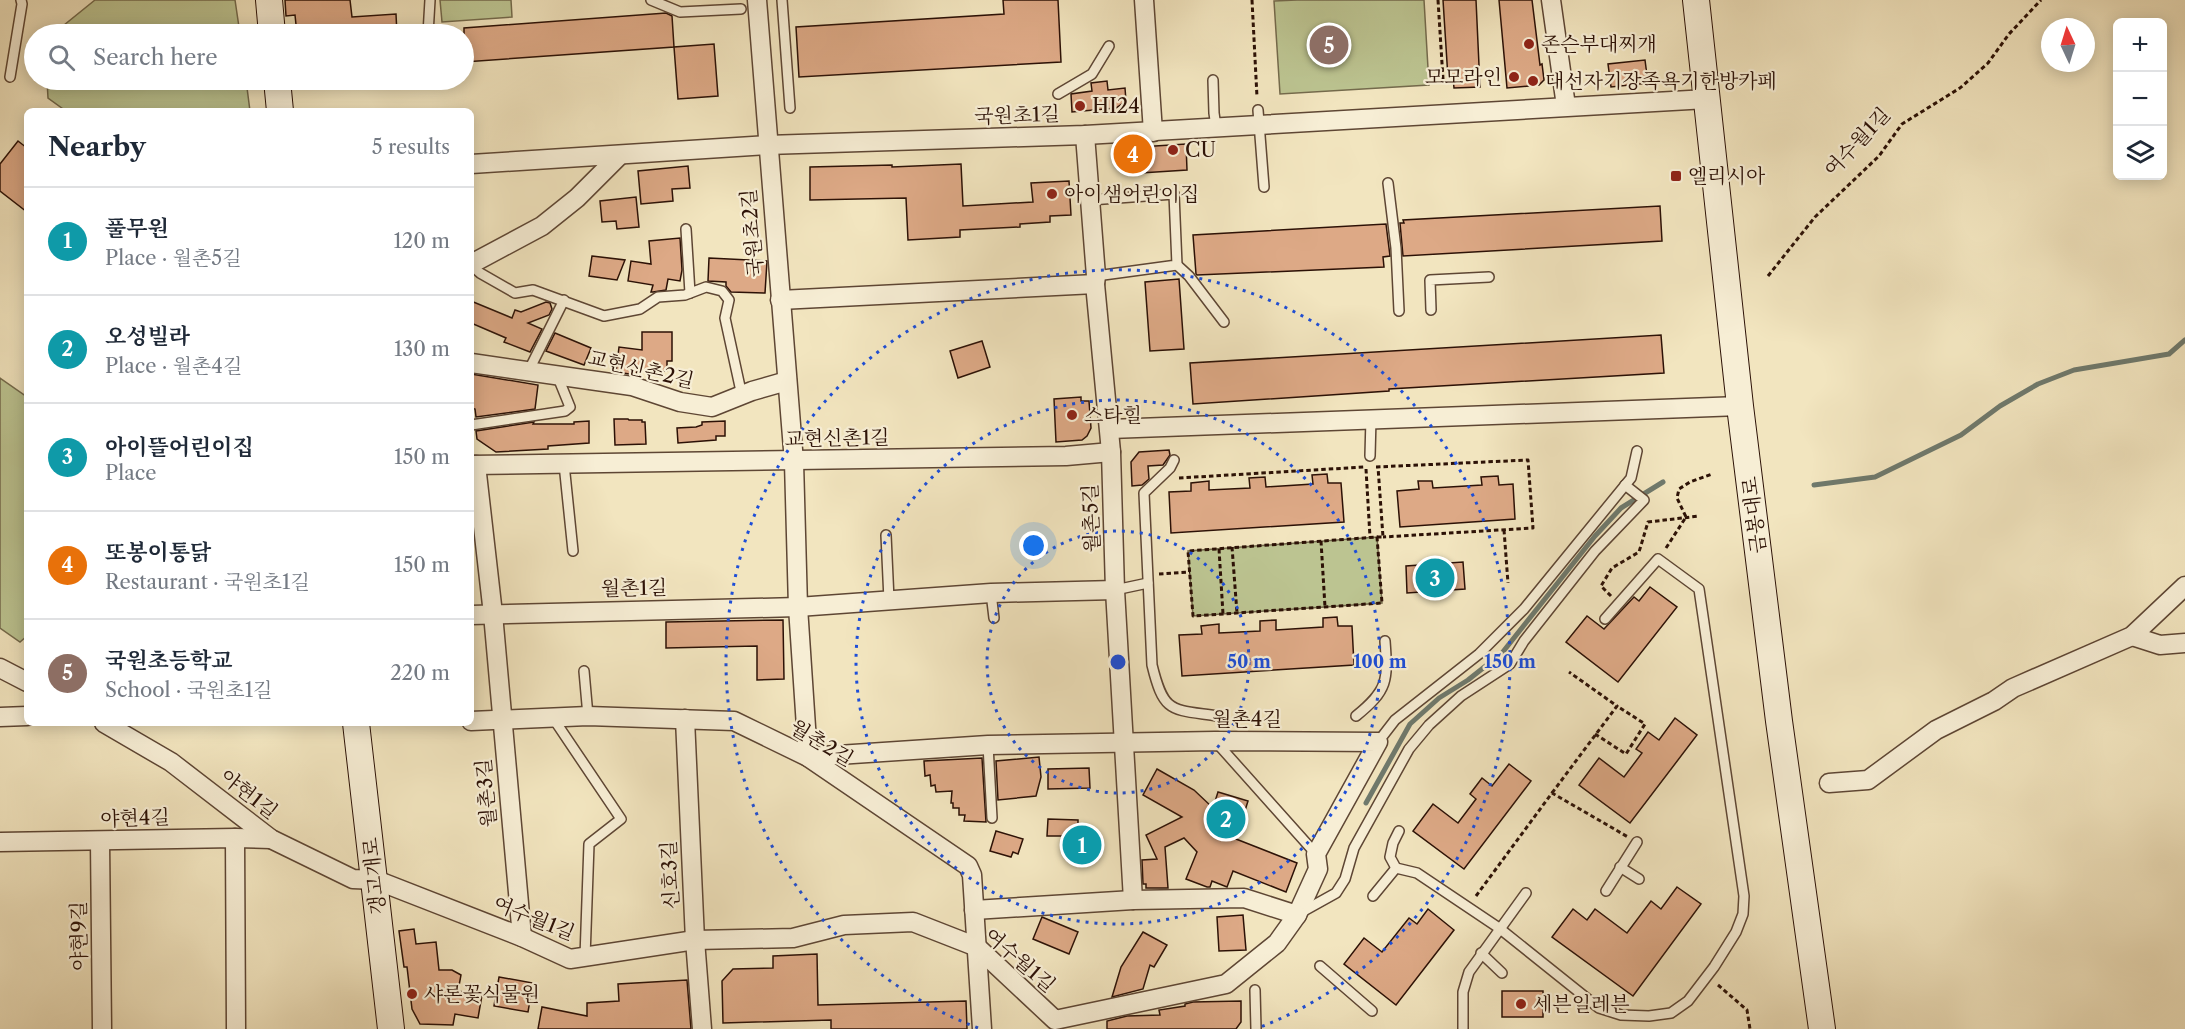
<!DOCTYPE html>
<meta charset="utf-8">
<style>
:root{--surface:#fff;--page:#f6f6f7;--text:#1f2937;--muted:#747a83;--line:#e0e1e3;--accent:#8f2418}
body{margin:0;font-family:"Libre Caslon Text","Noto Serif KR",serif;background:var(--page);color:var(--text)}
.controls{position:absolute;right:18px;top:18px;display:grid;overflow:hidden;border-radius:9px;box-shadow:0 3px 15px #0003}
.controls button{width:54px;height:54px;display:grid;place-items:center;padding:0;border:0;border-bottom:2px solid var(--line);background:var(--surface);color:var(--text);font:30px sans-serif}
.compass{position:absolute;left:2041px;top:18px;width:54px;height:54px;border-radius:50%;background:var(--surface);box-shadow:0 3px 15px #0003;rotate:356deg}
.you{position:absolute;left:1034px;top:546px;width:21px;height:21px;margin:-15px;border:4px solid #fff;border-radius:50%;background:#1a73e8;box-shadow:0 0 0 9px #1a73e833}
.badge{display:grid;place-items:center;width:39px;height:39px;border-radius:50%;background:var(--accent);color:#fff;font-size:20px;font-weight:700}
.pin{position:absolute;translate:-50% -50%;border:3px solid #fff;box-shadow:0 2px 6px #0006}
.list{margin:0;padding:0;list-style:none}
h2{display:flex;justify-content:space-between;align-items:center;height:78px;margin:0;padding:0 24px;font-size:26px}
h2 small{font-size:20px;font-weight:400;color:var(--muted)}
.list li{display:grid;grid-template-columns:39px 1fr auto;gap:18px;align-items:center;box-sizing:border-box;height:108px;padding:0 24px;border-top:2px solid var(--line)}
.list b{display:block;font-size:22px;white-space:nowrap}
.list p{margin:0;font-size:20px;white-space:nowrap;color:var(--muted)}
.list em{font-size:20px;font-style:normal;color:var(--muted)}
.icon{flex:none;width:33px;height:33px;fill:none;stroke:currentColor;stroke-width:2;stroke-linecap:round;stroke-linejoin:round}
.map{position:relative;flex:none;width:2185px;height:1029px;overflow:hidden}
.search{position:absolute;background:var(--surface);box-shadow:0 3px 15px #0003;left:24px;top:24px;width:450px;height:66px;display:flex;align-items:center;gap:15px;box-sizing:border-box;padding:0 21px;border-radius:33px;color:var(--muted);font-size:22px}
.panel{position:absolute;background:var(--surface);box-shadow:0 3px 15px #0003;left:24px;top:108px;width:450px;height:618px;border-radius:9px}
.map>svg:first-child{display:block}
.green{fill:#bcc491;stroke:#746a4c;stroke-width:1.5}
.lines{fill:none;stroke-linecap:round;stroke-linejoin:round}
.stream{stroke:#6f796c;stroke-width:5}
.building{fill:#dda986;stroke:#2c1106;stroke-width:1.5}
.lane-casing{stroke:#5e4634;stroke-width:12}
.street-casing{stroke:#5e4634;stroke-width:21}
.secondary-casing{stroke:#2c1106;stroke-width:28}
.path{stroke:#2c1106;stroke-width:3;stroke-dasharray:4.5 3;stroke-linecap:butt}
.lane{stroke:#f7eed5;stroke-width:9}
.street{stroke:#f7eed5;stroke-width:18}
.secondary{stroke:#f7eed5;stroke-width:26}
.ring{fill:none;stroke:#1d4ed8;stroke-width:3;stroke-dasharray:3 6}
.poi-dot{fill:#8f2418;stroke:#f7eed5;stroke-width:2}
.labels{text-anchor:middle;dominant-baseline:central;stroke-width:4.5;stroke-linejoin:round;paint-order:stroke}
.poi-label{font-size:20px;fill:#2c1106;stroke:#f7eed5;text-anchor:start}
.street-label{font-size:20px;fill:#2c1106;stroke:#f7eed5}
.centre{fill:#1d4ed8;stroke:#f7eed5;stroke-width:3}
.ring-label{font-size:18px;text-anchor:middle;font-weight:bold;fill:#1d4ed8;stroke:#f7eed5;stroke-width:4.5;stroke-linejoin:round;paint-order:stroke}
</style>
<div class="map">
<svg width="2185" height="1029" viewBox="0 0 2185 1029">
<rect width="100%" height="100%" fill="#f2e5bf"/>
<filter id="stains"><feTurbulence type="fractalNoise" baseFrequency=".00333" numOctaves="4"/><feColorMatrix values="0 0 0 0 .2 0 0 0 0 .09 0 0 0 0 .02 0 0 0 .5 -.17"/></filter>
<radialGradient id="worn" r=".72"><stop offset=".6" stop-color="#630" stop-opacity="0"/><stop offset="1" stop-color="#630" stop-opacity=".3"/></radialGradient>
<g class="green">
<path d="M95,0H235L240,34H53Z"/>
<path d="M440,0H511L512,17L442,22Z"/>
<path d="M1297,0H1424L1429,85L1280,94L1274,1Z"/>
<path d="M47,80H246L250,111H66L48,98Z"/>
<path d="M0,378L27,397V636L20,642L0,628Z"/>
<path d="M1377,537L1382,603L1193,616L1188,551Z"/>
</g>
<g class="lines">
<g class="stream">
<path d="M1814,485L1875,477L1961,435L2000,406L2038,384L2074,370L2169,354L2185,340"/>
<path d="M1366,803L1410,724L1439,698L1468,680L1502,653L1595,536L1621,508L1663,482"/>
</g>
</g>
<g class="building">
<path d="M285,0H350L352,17L396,14L397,34H297L295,15L286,16Z"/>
<path d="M1003,0H1058L1061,62L799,77L796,27L1004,14Z"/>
<path d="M1443,0H1476L1480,87L1454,88L1453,78H1448Z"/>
<path d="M1499,0H1532L1540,65L1542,64L1544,80L1539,85L1507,88Z"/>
<path d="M666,13L672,16L674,47L464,62V28Z"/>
<path d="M714,44L718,96L678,99L674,47Z"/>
<path d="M1645,60L1648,83L1611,87L1608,64Z"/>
<path d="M1107,81L1108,90L1125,88L1126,101L1116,108L1072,112L1071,94L1092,91L1091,83Z"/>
<path d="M18,141L27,148V212L0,191V164Z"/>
<path d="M1186,144L1187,170L1125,174L1124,148Z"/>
<path d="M961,164L963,206L1033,202L1031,183L1069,181L1071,215L1050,216V222L1020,224V227L960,230V237L908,240L906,198L810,200V167L892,165V167Z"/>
<path d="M688,166L690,188L672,189L673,201L641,204L638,171Z"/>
<path d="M636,197L639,227L617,229L616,221L602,222L600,201Z"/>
<path d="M1660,206L1662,241L1403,256L1400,223H1404L1403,220Z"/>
<path d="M1386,224L1390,256L1383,257L1384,267L1197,275L1196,274L1193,235Z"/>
<path d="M680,238L682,270L680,281L668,279L666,290L653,292H651L653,285L628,281L631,261L651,264L649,241Z"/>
<path d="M592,256L625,260L617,280L589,276Z"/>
<path d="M709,258L767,261L765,293L731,292L726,286V282L708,281Z"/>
<path d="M1179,279L1184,349L1150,351L1145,282Z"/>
<path d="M471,301L512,318L515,310L521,312L546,302L550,303L552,309L549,315L528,323L542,329L530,352L504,342L506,338L471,323Z"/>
<path d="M642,332H672V361H667V371H637L636,375L616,372L619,347L642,350Z"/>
<path d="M555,333L591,348L584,365L546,351Z"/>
<path d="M1661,335L1664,373L1389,389V391L1193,404L1190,363Z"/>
<path d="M982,341L990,367L958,378L950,351Z"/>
<path d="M471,374L538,385L535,409L476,417L475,409L471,408Z"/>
<path d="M1081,397V401H1089L1091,428L1087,436L1082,440L1056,442L1054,399Z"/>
<path d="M614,419H628L629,420H642V422H645L646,444L615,445Z"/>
<path d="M589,421V443L548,446V449L496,452L477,439L476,431L534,422L533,424H574V422Z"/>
<path d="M725,421V436H716V440L678,443L677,428L696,427L702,425V422Z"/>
<path d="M1169,450L1170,455L1163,465L1148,466L1149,479L1142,485L1132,486L1131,462L1139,452Z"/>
<path d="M1327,474L1328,483H1341L1344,522L1171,533L1169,492L1191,491V483L1209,481V490L1250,488L1249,478L1265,477L1266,487L1313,484L1312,475Z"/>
<path d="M1498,476L1499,485L1513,484L1515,519L1400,527L1397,491L1419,489L1418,481H1432L1433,488L1482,485L1481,477Z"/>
<path d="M1463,562L1465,589L1407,593L1406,566Z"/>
<path d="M1650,587L1677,607L1618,682L1566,642L1587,616L1604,629L1634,597L1639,601Z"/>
<path d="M1337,617L1338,626H1352L1354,665L1182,676L1179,635L1202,634L1201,626L1219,624V633L1260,631V621L1276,620V630L1323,627V618Z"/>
<path d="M783,620L784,679L757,680V646L666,648V622Z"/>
<path d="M1675,718L1697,735L1630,823L1579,785L1599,758L1624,777L1642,753L1636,749L1648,732L1659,740Z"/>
<path d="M1039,757L1041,777L1036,796L998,800L996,761Z"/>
<path d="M982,758L986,822L964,821L965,815H959V808H953V803H951L952,791L936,792L935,785L931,786L930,775L925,776L924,761Z"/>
<path d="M1509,764L1531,781L1464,869L1413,831L1433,804L1458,823L1476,799L1470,794L1482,778L1492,786Z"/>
<path d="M1089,768L1090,788L1048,789V769Z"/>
<path d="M1157,769L1194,790L1213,808L1218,792L1248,801L1236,839L1297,863L1286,892L1233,871L1227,887L1212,881L1210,887H1207L1186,879L1197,852L1184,838L1165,847L1168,888H1146V884H1143L1142,860L1157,859L1146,835L1182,817L1143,795Z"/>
<path d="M1048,819L1078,820V834L1099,835V854H1065V836H1047Z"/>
<path d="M996,831L1023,839L1018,854L1013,852L1011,857L990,851Z"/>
<path d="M1677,887L1701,904L1633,996L1552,937L1573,909L1587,920L1595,909L1627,933L1651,901L1661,909Z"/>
<path d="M1428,909L1454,930L1396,1005L1344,964L1364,938L1382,952L1409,918L1417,924Z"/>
<path d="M1243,915L1246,950L1219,951L1217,917Z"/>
<path d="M1042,917L1078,932L1069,954L1033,939Z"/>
<path d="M414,929L416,944L436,942L439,970H452L461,975L458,991L482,995L478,1018L455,1014L453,1025L420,1024L412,1009L407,967H404L399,931Z"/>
<path d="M1143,932L1167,945L1154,967L1150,965L1143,989L1112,997L1121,967Z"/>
<path d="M817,954L818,1005L966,1001L967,1029H831V1020L723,1023L722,981L733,969L773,968V956Z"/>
<path d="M499,977L533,983L528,1012L494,1006Z"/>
<path d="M687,980L691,1029H538L542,1007L587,1016V1003L619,1001L618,984Z"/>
<rect x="1502" y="991" width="41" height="26"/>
<path d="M1241,1001V1022L1236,1029H1107V1021L1127,1016L1160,1015L1159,1010L1185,1006V1004L1193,1002Z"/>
</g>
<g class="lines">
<defs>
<g id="lane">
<path d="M651,0L680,12L741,9"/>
<path d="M782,0L790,108"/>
<path d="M428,34L430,0"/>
<path d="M10,77L22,4L21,0"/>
<path d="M1213,80L1214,113L1216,127"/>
<path d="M425,84L426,80"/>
<path d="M1058,94L1092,74L1109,46"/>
<path d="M1258,110L1264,187"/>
<path d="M1388,183L1396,248L1399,311"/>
<path d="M1090,200L1174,194L1177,265L1096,276"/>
<path d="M686,229L690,293"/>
<path d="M471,265L480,273L515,293L533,290L604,316L640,309L658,297L685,295L706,287L722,291L729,300L725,318L742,396"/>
<path d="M1177,265L1189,276L1224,322"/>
<path d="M1431,310L1430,280L1489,277"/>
<path d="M529,370L564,300"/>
<path d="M471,425L565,411L570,407L557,375"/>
<path d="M1370,456L1371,418"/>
<path d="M1174,460L1170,468L1144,493L1152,665C1164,714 1171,709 1217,716"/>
<path d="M564,464L573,551"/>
<path d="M886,535L889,600"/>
<path d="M1115,590L1148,583"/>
<path d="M991,593L994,618"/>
<path d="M584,671L588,716"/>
<path d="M1356,716C1388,690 1388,681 1385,641"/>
<path d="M553,718L621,819L589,844L585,957"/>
<path d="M1216,742L1316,854"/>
<path d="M1378,742L1395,720L1479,654L1524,609L1631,478L1637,451"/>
<path d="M988,745L992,818"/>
<path d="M1399,831L1393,843L1390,857L1396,868L1417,873L1499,928L1599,1008L1621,1015L1649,1016L1671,1013L1688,1001L1714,967L1736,932L1743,914L1744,896L1699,589L1658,559L1605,619"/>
<path d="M1620,867L1639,879"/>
<path d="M1606,891L1637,842"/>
<path d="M1373,896L1396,868"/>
<path d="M1300,913L1336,893L1345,879L1354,848L1409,749L1429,725L1461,696L1510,664L1524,641L1595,551L1644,500L1625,485"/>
<path d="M1481,953L1502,973"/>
<path d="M1320,966L1372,1011"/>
<path d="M1255,990L1256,1029"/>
<path d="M1463,1029V992L1469,972L1526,893"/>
</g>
<g id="street">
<path d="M1144,0L1153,132"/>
<path d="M1551,0L1566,106"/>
<path d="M1085,135L1096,276L1095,284L1111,452L1115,590L1133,900"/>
<path d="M471,164L767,145L1085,135L1707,99"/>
<path d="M471,264L542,226L577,198L620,155"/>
<path d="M780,300L1095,284"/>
<path d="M471,363L632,386L680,402L712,407L752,391L787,381"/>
<path d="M1110,429L1740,406"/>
<path d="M471,465L1066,456L1111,452"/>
<path d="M476,465L493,614L522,937"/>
<path d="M471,615L798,607L991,593L1115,590"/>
<path d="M2132,636L2160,645L2185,643"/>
<path d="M0,668L27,682"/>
<path d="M0,717L27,716"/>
<path d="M685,719L695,940L702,1029"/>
<path d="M471,721L588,716L734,721L808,757L968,866L972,875L982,1029"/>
<path d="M104,723L171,762L271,839L353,879L376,880L522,937L570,959L695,940L793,938L844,925L913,922L977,947L1055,1020L1226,984L1277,943L1297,915L1318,869L1316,854L1378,742L1215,741L988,745L808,757L798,607L794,462L757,0"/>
<path d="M1829,783L1868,780L1936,730L1994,701L2013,688L2132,636L2185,586"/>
<path d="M235,838L236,1029"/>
<path d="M0,842L235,838L271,839"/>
<path d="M100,842L102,1029"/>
<path d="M974,910L1133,900L1244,898L1297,915"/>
</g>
<g id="secondary">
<path d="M269,0L272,34"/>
<path d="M1696,0L1740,406L1779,721L1822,1029"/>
<path d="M277,80L280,111"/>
<path d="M356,723L391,1029"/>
</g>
</defs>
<use href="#lane" class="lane-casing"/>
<use href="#street" class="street-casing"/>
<use href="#secondary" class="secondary-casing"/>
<g class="path">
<path d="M1252,0L1257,97"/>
<path d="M1438,0L1443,79"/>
<path d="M1768,276L1815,217L1879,156L1902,124L1960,88L1988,63L2009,34L2041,0"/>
<path d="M1376,467L1528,460L1533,528L1383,537"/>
<path d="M1366,469L1370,537"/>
<path d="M1179,478L1364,467"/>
<path d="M1504,530L1508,583"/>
<path d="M1377,537L1382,603L1193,616L1188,551Z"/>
<path d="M1377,537H1383L1378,467"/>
<path d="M1321,541L1325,607"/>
<path d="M1232,547L1237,613"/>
<path d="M1666,548L1686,517L1677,498L1679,489L1690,482L1712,474"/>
<path d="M1219,549L1223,614"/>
<path d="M1159,574L1190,572"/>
<path d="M1611,596L1601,586L1612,568L1639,552L1648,522L1699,516"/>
<path d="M1595,734L1626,754L1645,724L1617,706"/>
<path d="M1552,793L1617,706L1569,672"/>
<path d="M1476,896L1552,793L1628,837"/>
<path d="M1718,985L1747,1010L1750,1029"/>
</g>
<use href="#lane" class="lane"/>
<use href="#street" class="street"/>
<use href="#secondary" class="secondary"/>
</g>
<g class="ring">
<circle cx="1118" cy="662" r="131"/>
<circle cx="1118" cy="662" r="262"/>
<path d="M978 1028A392 392 0 1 1 1258 1028"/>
</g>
<g class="poi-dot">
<circle cx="1529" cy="44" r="6"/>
<circle cx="1514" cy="77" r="6"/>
<circle cx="1533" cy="81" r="6"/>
<circle cx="1080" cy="106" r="6"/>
<circle cx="1173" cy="150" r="6"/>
<rect x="1670" y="170" width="12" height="12" rx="3"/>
<circle cx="1052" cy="194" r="6"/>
<circle cx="1072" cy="415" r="6"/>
<circle cx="412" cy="994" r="6"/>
<circle cx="1521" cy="1004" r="6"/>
</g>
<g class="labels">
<g class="poi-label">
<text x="1541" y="44">존슨부대찌개</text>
<text x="1502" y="77" text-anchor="end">모모라인</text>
<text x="1545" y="81">대선자기장족욕기한방카페</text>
<text x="1092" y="106">HI24</text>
<text x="1185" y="150">CU</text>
<text x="1688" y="176">엘리시아</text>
<text x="1064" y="194">아이샘어린이집</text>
<text x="1084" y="415">스타힐</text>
<text x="424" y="994">샤론꽃식물원</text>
<text x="1533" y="1004">세븐일레븐</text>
</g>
<g class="street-label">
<text transform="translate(1017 115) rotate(-2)">국원초1길</text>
<text transform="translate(1857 142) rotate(-47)">여수월1길</text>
<text transform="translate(752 233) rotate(-95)">국원초2길</text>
<text transform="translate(641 369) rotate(13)">교현신촌2길</text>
<text transform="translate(837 438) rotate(-1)">교현신촌1길</text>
<text transform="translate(1754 515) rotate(-97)">금봉대로</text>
<text transform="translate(1091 518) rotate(-92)">월촌5길</text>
<text transform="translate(634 588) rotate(-1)">월촌1길</text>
<text x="1247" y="719">월촌4길</text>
<text transform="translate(822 743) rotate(31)">월촌2길</text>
<text transform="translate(486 793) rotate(-95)">월촌3길</text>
<text transform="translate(249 794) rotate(38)">야현1길</text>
<text transform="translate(135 818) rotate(-2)">야현4길</text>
<text transform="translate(670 875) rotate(-93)">신호3길</text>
<text transform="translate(374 876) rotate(-96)">갱고개로</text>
<text transform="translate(534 918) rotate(22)">여수월1길</text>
<text transform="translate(79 936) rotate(-91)">야현9길</text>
<text transform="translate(1020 960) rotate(41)">여수월1길</text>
</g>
</g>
<circle cx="1118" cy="662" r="9" class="centre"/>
<g class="ring-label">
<text x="1249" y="668">50 m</text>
<text x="1380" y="668">100 m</text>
<text x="1510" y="668">150 m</text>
</g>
<rect width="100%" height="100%" filter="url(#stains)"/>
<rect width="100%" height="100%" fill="url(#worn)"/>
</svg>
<div class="controls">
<button>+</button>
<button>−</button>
<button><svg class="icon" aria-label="layers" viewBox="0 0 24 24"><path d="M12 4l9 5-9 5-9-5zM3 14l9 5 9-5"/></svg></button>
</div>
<svg class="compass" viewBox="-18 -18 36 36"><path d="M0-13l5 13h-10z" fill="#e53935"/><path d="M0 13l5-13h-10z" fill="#747a83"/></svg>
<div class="you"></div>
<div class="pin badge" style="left:1082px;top:845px;background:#0f9aa8">1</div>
<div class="pin badge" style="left:1226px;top:819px;background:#0f9aa8">2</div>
<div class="pin badge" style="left:1435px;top:578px;background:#0f9aa8">3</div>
<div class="pin badge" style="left:1133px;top:154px;background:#e8710a">4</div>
<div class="pin badge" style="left:1329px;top:45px;background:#8d6e63">5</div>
<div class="search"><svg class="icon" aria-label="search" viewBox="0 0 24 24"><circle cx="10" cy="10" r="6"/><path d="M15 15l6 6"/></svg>Search here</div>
<section class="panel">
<h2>Nearby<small>5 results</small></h2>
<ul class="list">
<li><span class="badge" style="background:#0f9aa8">1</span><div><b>풀무원</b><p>Place · 월촌5길</p></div><em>120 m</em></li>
<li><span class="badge" style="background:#0f9aa8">2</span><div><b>오성빌라</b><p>Place · 월촌4길</p></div><em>130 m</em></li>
<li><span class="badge" style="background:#0f9aa8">3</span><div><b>아이뜰어린이집</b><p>Place</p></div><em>150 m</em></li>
<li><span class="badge" style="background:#e8710a">4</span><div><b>또봉이통닭</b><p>Restaurant · 국원초1길</p></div><em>150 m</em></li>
<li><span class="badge" style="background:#8d6e63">5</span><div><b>국원초등학교</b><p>School · 국원초1길</p></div><em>220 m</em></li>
</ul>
</section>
</div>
